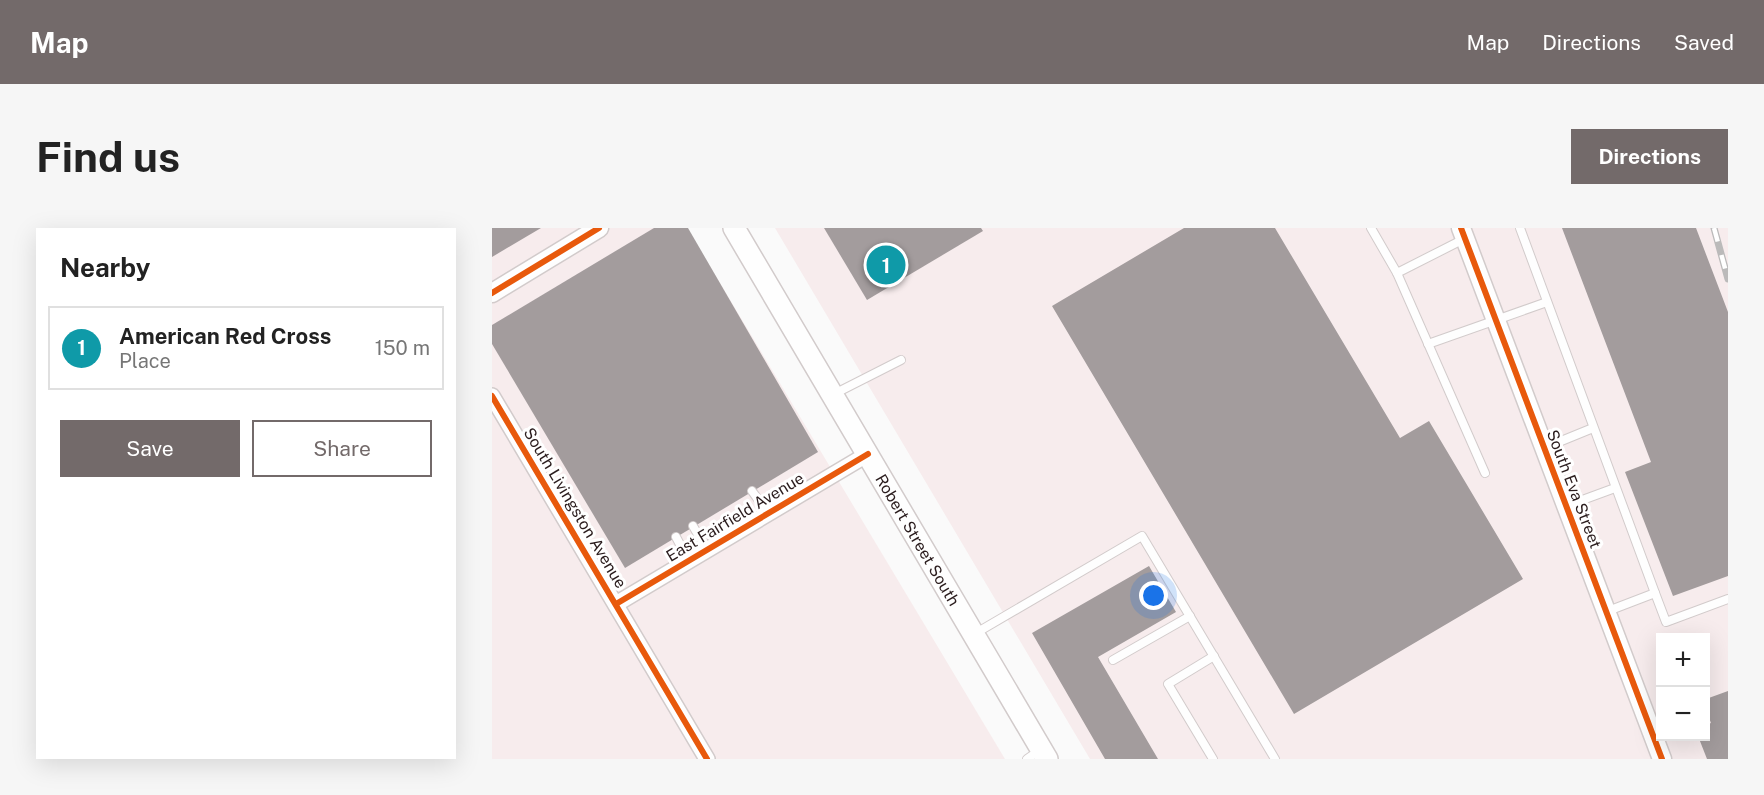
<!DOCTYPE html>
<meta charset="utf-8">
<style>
:root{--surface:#fff;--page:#f6f6f6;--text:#222;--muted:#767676;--line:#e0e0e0;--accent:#736a6a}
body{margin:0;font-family:"Public Sans",sans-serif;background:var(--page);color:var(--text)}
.controls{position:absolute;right:18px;bottom:18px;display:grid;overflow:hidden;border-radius:0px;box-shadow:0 6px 24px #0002}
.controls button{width:54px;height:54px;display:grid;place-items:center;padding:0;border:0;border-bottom:2px solid var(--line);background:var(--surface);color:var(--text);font:30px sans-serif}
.you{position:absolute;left:662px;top:368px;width:21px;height:21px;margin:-15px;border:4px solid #fff;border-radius:50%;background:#1a73e8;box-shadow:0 0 0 9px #1a73e833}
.badge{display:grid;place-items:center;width:39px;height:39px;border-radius:50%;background:var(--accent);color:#fff;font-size:20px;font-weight:700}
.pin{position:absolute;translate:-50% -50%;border:3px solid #fff;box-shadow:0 2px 6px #0006}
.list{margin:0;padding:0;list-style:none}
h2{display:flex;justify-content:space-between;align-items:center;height:78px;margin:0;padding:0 24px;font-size:26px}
h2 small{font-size:20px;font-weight:400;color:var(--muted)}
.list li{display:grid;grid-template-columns:39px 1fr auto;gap:18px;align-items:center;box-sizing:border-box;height:84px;margin:0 12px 12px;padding:0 12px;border:2px solid var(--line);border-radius:0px}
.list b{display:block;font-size:22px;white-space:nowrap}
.list p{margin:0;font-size:20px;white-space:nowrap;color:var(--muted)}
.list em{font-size:20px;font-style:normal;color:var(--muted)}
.actions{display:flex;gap:12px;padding:18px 24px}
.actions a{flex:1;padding:14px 0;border:2px solid var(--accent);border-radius:0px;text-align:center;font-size:21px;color:var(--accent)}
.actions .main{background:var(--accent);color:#fff}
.map{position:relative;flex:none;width:1236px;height:531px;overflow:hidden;border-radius:0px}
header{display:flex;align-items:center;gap:36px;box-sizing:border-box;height:84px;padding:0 30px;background:var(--accent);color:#fff}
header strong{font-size:28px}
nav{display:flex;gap:33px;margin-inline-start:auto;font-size:21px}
.intro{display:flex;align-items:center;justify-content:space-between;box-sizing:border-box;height:144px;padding:0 36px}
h1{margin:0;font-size:42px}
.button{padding:15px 27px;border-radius:0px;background:var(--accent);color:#fff;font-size:21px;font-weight:700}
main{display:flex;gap:36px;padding:0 36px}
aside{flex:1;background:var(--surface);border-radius:0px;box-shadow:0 6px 24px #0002}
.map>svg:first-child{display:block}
.built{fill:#f7eced;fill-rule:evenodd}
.building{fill:#a39c9d}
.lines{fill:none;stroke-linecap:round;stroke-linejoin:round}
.service-casing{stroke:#d2cbcb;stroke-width:10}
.minor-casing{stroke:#d2cbcb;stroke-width:18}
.tertiary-casing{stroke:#d2cbcb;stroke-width:21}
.secondary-casing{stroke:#d2cbcb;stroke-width:24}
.service{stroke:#fefefe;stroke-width:8}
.minor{stroke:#fefefe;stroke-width:15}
.tertiary{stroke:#fefefe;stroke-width:18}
.secondary{stroke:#fefefe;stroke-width:21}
.rail-casing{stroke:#bbbaba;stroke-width:7}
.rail{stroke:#fff;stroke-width:4.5;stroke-dasharray:14;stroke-linecap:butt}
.cycleway-casing{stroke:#fff;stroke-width:10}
.cycleway{stroke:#e8590c;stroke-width:6}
.labels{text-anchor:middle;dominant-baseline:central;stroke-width:6;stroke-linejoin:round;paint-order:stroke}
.street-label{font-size:16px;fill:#2a1c1d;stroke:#fff}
</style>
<header>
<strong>Map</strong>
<nav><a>Map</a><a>Directions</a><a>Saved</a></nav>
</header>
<div class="intro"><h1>Find us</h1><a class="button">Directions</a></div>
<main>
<aside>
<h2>Nearby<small></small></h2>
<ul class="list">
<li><span class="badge" style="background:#0f9aa8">1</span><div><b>American Red Cross</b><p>Place</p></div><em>150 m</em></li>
</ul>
<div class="actions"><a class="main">Save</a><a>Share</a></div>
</aside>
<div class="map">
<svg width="1236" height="531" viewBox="0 0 1236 531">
<rect width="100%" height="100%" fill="#fafafa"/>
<g class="built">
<path d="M0,0H195L513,531H0Z"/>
<path d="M283,0H1236V531H598ZM1168,410H1214V508H1168Z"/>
</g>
<g class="building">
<path d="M0,0H49L0,29Z"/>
<path d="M162,0H196L326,224L133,340L0,116V97Z"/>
<path d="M332,0H489L491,3L375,72Z"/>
<path d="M692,0H783L908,210L937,193L1031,351L802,486L560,78Z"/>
<path d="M1070,0H1204L1236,84V348L1181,368L1133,244L1159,234Z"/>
<path d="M657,338L684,384L606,429L666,531H613L540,405Z"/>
<path d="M1236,463V531H1215L1206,508H1214V497L1219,495L1214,482V471Z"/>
</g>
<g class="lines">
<defs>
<g id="service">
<path d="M879,0L905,45L972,11"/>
<path d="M1028,0L1163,365L1116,383"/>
<path d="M905,45L993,245"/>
<path d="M936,116L1055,74"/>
<path d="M342,166L409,132"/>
<path d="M1052,220L1101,200"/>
<path d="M260,263L276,285"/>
<path d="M1074,278L1123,260"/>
<path d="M201,298L215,322"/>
<path d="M184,309L197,333"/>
<path d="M1163,365L1174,394L1236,371"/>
<path d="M484,405L650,308L783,531"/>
<path d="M621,432L698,388"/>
<path d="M535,531L548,522"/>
<path d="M721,531L676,456L722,428"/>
</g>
<g id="minor">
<path d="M0,168L215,531"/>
<path d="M124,376L376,226"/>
</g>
<g id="tertiary">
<path d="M969,0L1170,531"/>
<path d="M0,65L107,0"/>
</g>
<g id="secondary">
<path id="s1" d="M242,0L555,531"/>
</g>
</defs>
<use href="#service" class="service-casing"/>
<use href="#minor" class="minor-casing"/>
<use href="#tertiary" class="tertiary-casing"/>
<use href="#secondary" class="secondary-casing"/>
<use href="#service" class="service"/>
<use href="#minor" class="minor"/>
<use href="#tertiary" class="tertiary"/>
<use href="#secondary" class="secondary"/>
<defs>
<path id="rail" d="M1222,0L1236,51"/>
</defs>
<use href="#rail" class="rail-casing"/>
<use href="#rail" class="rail"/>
<defs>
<g id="cycleway">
<path d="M969,0L1170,531"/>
<path d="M0,65L107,0"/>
<path d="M0,168L215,531"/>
<path d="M124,376L376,226"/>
</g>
</defs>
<use href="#cycleway" class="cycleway-casing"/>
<use href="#cycleway" class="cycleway"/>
</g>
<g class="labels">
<g class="street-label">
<text transform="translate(1082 261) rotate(69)">South Eva Street</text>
<text transform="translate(83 280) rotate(59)">South Livingston Avenue</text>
<text transform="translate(243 289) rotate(-31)">East Fairfield Avenue</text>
<text stroke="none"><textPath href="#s1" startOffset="362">Robert Street South</textPath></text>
</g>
</g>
</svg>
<div class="controls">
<button>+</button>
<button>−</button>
</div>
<div class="you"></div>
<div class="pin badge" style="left:394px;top:37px;background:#0f9aa8">1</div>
</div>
</main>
